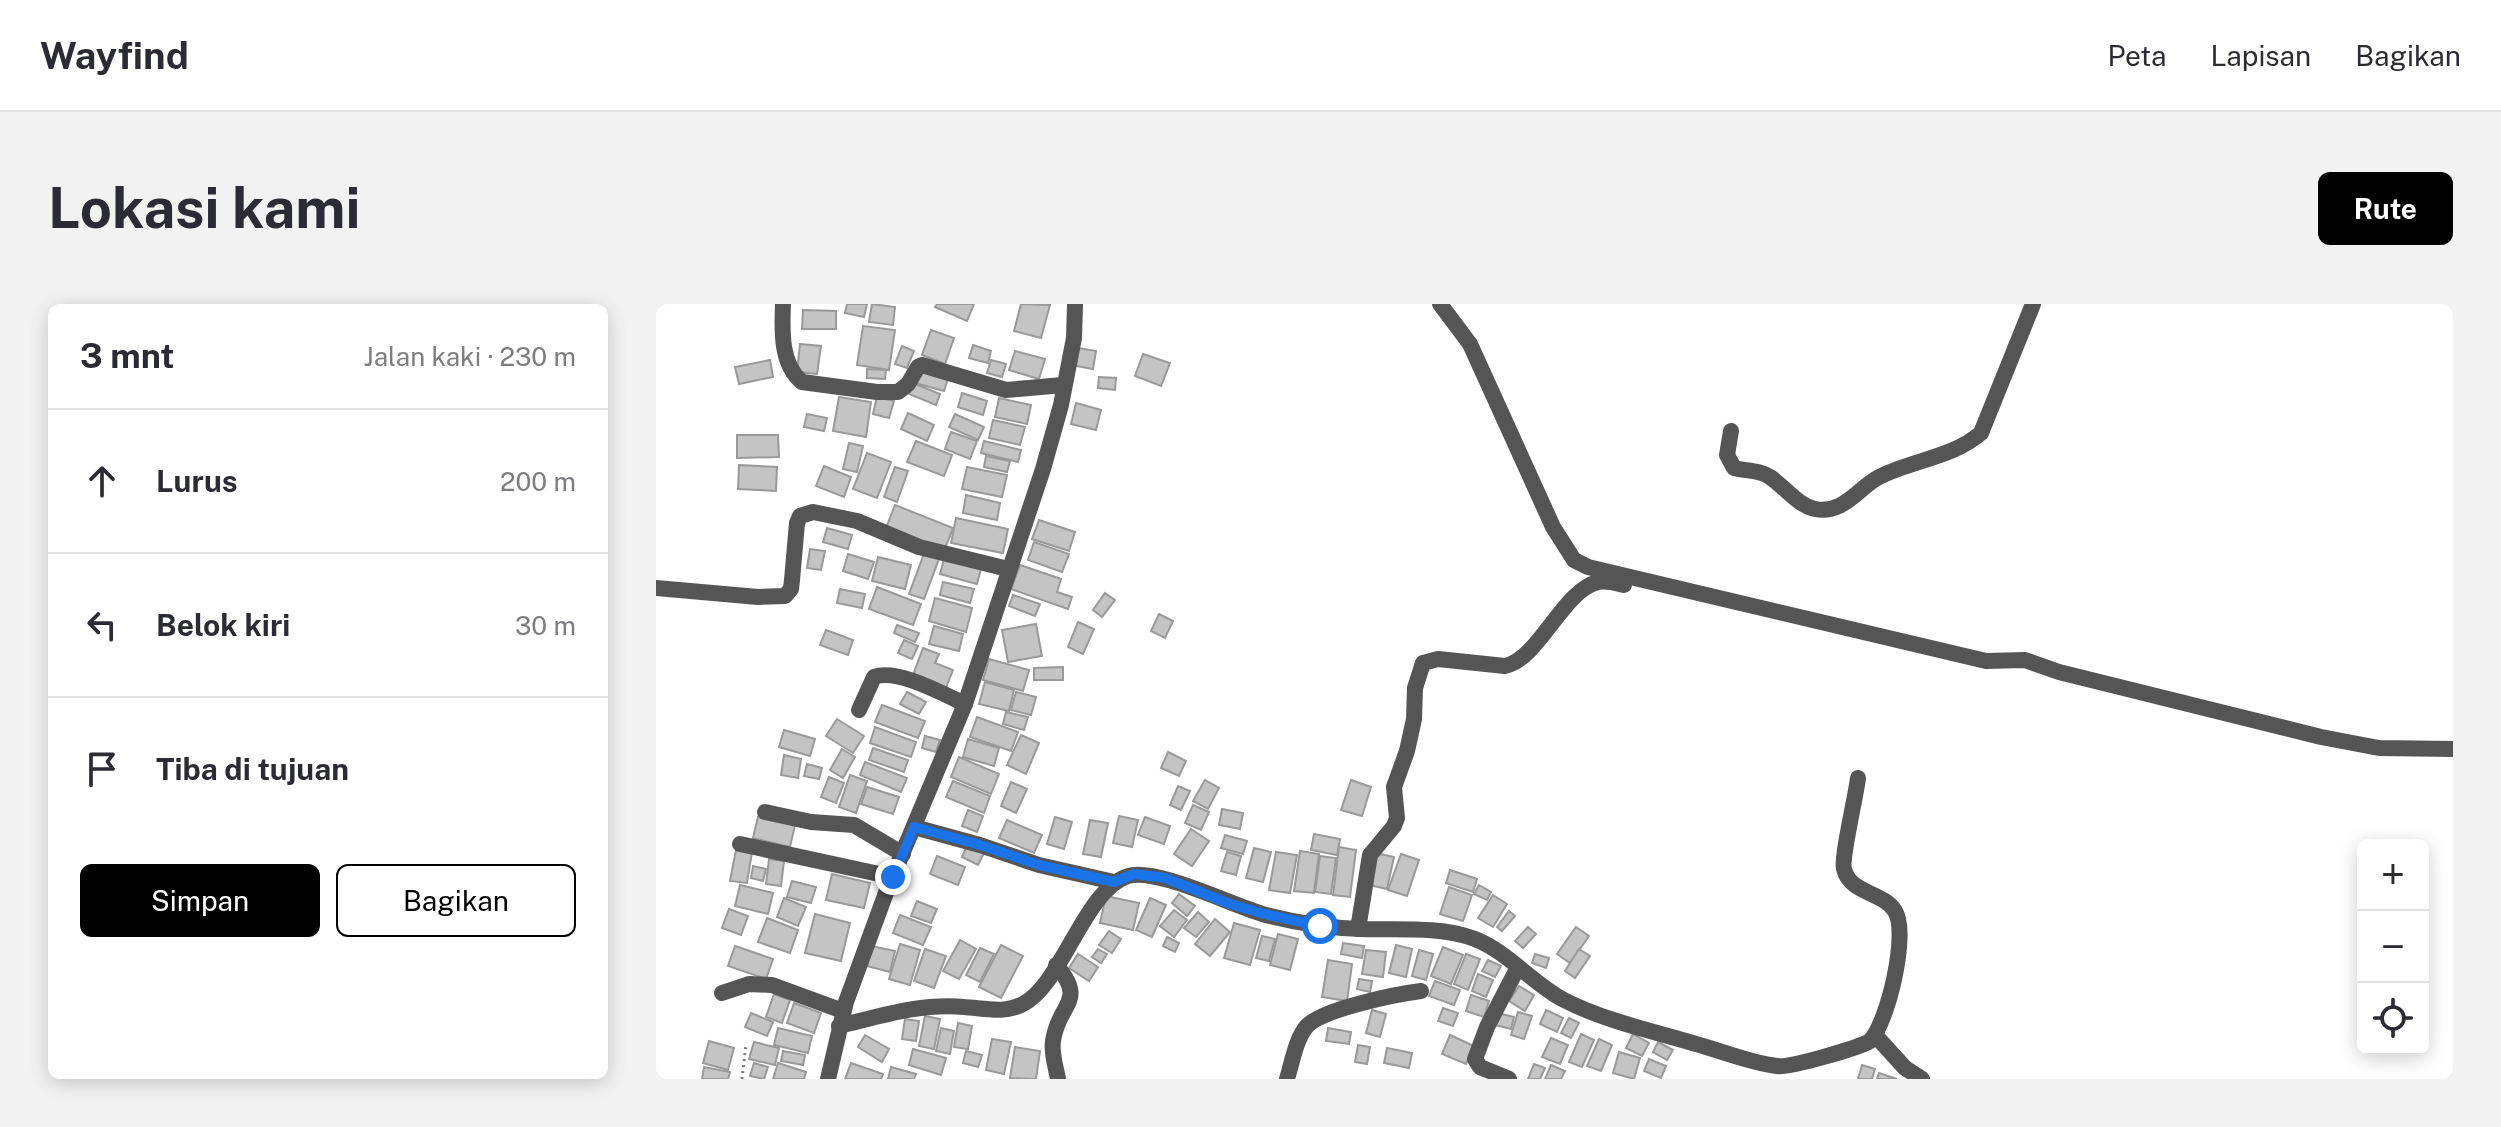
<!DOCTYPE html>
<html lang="id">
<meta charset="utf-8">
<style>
:root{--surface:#fff;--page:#f2f2f3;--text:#2b2b33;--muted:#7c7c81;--line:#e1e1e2;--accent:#000}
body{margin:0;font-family:"Public Sans",sans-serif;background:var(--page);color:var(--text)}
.controls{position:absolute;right:24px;bottom:24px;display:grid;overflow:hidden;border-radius:12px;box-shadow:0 4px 20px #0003}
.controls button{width:72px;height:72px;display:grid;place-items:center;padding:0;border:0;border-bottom:2px solid var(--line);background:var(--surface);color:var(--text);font:40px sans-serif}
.stop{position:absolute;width:24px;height:24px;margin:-18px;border:6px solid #1a73e8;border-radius:50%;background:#fff}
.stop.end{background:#1a73e8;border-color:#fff;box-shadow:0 2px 8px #0008}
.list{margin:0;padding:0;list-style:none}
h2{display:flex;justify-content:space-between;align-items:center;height:104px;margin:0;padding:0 32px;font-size:34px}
h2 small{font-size:26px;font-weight:400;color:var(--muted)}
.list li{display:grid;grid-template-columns:52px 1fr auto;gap:24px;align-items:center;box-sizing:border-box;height:144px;padding:0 32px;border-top:2px solid var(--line)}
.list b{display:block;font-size:30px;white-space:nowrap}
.list em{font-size:26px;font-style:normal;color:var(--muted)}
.actions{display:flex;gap:16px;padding:24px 32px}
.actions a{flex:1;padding:18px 0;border:2px solid var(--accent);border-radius:12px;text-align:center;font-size:28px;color:var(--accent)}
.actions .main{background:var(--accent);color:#fff}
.icon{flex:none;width:44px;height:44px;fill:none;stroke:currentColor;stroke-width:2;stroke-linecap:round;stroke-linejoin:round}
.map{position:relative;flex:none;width:1797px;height:775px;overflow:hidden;border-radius:12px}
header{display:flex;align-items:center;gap:48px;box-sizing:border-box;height:112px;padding:0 40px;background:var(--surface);border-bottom:2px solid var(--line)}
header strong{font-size:38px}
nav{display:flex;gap:44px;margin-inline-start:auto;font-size:28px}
.intro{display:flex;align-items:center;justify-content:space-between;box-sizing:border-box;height:192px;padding:0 48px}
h1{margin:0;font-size:56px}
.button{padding:20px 36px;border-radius:12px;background:var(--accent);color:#fff;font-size:28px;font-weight:700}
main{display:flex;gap:48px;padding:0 48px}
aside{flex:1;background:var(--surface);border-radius:12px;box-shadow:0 4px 20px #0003}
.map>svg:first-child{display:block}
.building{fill:#c4c4c4;stroke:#999;stroke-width:2}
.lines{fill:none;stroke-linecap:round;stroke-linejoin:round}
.path{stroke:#777;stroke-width:3;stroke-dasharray:2 4;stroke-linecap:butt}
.street{stroke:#555;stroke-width:16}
.route{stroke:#1a73e8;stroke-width:10}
</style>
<header>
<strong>Wayfind</strong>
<nav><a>Peta</a><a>Lapisan</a><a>Bagikan</a></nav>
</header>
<div class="intro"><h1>Lokasi kami</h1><a class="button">Rute</a></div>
<main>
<aside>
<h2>3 mnt<small>Jalan kaki · 230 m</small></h2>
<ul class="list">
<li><svg class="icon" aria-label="ahead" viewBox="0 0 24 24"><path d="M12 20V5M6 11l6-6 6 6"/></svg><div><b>Lurus</b></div><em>200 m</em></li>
<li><svg class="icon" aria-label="left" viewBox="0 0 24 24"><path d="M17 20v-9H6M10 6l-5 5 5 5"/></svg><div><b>Belok kiri</b></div><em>30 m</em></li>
<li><svg class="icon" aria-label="arrive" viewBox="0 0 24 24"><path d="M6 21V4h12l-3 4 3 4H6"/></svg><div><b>Tiba di tujuan</b></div></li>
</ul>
<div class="actions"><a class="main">Simpan</a><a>Bagikan</a></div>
</aside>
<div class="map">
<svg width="1797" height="775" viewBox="0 0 1797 775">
<rect width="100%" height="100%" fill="#fff"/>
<g class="building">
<path d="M191,0H211L208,13L189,9Z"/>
<path d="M216,0L239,3L237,21L213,18Z"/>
<path d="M281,0H318L311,17L279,3Z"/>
<path d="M365,0L394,1L385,34L358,27Z"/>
<path d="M147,6L180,7V25H146Z"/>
<path d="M207,22L239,26L233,66L201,61Z"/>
<path d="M275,26L298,34L289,60L266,51Z"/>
<path d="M144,40L165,42L161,70L141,68Z"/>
<path d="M317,41L335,47L332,59L313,54Z"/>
<path d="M246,42L258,47L251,64L239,60Z"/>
<path d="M422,44L440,47L437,65L420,62Z"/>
<path d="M359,47L389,55L383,75L353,66Z"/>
<path d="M487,50L514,59L505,82L479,72Z"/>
<path d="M114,56L117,73L83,80L79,63Z"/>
<path d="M335,56L350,60L346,73L331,69Z"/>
<path d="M264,63L293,72L288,87L259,79Z"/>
<path d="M211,65L230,66L229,75L211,74Z"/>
<path d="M443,73L460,74L459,86L442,84Z"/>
<path d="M257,79L284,90L280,101L253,90Z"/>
<path d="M306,89L331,97L327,111L302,103Z"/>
<path d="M183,93L215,98L210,133L177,127Z"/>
<path d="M221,93L238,97L233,114L217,110Z"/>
<path d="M343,94L375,101L371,120L339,113Z"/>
<path d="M420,99L445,106L440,126L415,120Z"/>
<path d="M252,109L278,121L271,137L245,125Z"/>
<path d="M151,110L171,114L168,127L148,123Z"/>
<path d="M299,110L328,123L322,136L293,123Z"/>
<path d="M337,116L369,123L364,141L333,134Z"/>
<path d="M295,128L321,137L314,155L289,145Z"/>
<path d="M81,131H122L123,153L81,154Z"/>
<path d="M260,137L296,151L288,172L251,158Z"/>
<path d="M328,137L365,146L362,158L325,149Z"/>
<path d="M193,139L207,142L201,168L187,165Z"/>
<path d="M211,149L235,158L221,194L197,185Z"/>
<path d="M330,152L354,157L351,168L328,163Z"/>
<path d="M83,161L121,163L120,187L82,185Z"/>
<path d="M168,162L195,173L188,193L160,182Z"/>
<path d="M239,163L252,167L241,198L228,193Z"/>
<path d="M311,163L351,171L346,193L306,185Z"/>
<path d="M310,191L344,199L341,216L307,209Z"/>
<path d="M239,201L297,224L288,247L230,224Z"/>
<path d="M300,214L352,225L347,249L295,239Z"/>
<path d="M383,216L419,228L413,247L376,235Z"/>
<path d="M171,224L196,231L192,245L167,238Z"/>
<path d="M378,238L413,250L406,268L372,256Z"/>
<path d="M154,245L169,247L165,266L151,264Z"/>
<path d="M269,247L284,252L268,295L253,290Z"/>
<path d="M192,250L218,258L212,275L187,267Z"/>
<path d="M222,253L255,261L249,285L216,277Z"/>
<path d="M288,255L325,265L321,280L284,270Z"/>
<path d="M364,261L405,275L401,288L416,293L412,305L355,285Z"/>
<path d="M287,278L318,285L314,299L284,291Z"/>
<path d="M221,283L265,300L257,321L213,305Z"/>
<path d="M184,285L209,290L206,304L181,299Z"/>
<path d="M449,289L459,296L446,313L437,306Z"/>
<path d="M357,291L384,300L379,312L353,302Z"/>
<path d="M279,294L316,304L310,328L273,317Z"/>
<path d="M503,310L517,317L509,334L495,327Z"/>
<path d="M422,318L438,325L427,350L412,343Z"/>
<path d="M380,320L386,352L352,358L346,326Z"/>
<path d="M241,321L263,329L259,338L238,329Z"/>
<path d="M278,322L307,330L303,347L273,340Z"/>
<path d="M170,326L197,336L192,351L164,341Z"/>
<path d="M248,336L262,342L256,355L242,349Z"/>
<path d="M267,344L283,350L279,359L297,366L289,386L256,374Z"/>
<path d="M333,355L373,366L367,387L327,376Z"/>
<path d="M407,363V376H378V364Z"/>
<path d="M329,378L358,386L353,407L323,400Z"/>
<path d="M251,388L270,398L263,410L244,400Z"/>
<path d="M360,388L380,393L375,411L355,406Z"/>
<path d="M226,401L269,417L262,434L219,418Z"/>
<path d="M350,408L372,413L368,426L347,420Z"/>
<path d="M321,413L362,428L355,447L314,433Z"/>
<path d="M181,415L208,432L197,449L170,432Z"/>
<path d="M219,423L260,438L255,453L214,439Z"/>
<path d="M128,426L159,435L154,452L123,443Z"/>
<path d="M365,431L383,439L370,470L351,461Z"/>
<path d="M269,432L284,436L280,448L266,444Z"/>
<path d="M312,435L343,444L338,462L307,453Z"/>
<path d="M217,444L252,456L248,468L213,456Z"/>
<path d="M186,445L199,453L187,474L174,466Z"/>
<path d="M512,448L530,457L523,472L505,464Z"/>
<path d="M128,451L145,455L142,474L125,471Z"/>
<path d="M303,453L343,470L335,490L295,473Z"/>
<path d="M209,458L251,474L245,488L204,471Z"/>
<path d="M151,460L166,464L163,475L148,472Z"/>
<path d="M194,471L211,477L200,509L183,503Z"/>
<path d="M173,473L188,479L180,499L165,493Z"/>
<path d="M549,476L563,484L552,505L537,497Z"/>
<path d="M695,476L715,483L706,512L685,506Z"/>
<path d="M297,477L334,492L328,509L290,493Z"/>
<path d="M355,478L371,485L360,509L345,502Z"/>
<path d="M522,482L534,487L525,506L514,501Z"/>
<path d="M211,483L243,493L237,510L205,500Z"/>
<path d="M537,501L553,508L545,526L529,519Z"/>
<path d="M566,505L587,509L584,525L563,521Z"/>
<path d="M312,506L327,512L321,528L306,522Z"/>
<path d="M463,512L482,516L476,543L457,539Z"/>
<path d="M102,513L139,521L134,543L97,534Z"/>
<path d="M399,513L416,518L408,545L391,540Z"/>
<path d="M489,513L514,522L508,540L482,531Z"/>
<path d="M351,516L386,531L378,549L343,534Z"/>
<path d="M434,516L452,519L445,553L427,550Z"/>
<path d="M535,525L553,537L536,562L518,550Z"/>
<path d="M658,530L684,535L681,551L655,546Z"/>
<path d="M569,531L591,537L587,550L565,544Z"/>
<path d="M311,541L328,549L322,561L306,553Z"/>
<path d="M683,543L700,546L694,593L677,591Z"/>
<path d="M598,544L615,548L607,578L590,574Z"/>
<path d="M80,546L96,548L91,579L74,577Z"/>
<path d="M644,547L663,550L658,589L638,587Z"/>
<path d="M571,548L585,552L580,571L565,567Z"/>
<path d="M620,548L641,551L634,589L613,586Z"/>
<path d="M720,549L738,553L731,585L713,581Z"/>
<path d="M745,550L763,556L751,592L732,586Z"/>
<path d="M281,552L309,563L302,581L274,570Z"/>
<path d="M664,552L680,554L675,590L659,588Z"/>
<path d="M113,555L128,557L125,582L110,580Z"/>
<path d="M97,562L110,565L107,577L95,574Z"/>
<path d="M794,566L821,575L817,588L790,579Z"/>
<path d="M176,570L214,579L208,604L170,596Z"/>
<path d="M136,577L160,583L155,599L131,593Z"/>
<path d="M84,581L117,589L112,610L79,602Z"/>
<path d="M823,581L835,588L831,596L818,590Z"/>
<path d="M793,583L816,591L807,617L784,610Z"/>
<path d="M523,590L539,602L531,612L516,599Z"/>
<path d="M837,591L851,600L837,623L822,614Z"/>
<path d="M450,592L483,599L477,626L444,619Z"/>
<path d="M128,594L150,603L142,622L121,613Z"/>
<path d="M494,594L510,601L496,633L480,626Z"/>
<path d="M261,597L281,605L275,619L255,612Z"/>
<path d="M73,605L92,612L85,631L66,624Z"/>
<path d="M518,606L531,616L518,633L504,622Z"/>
<path d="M853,607L859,612L846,627L841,623Z"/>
<path d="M542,608L553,618L540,633L528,624Z"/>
<path d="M159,610L194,619L185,657L149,649Z"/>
<path d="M244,611L275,623L267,641L237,629Z"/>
<path d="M111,614L142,626L134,649L102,638Z"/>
<path d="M559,615L574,628L554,652L539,640Z"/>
<path d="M578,619L604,626L594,661L568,654Z"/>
<path d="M872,623L880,630L867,644L859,637Z"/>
<path d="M920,623L933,632L914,659L901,650Z"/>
<path d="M453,627L465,635L456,649L443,641Z"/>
<path d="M622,630L642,635L634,666L614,661Z"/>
<path d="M606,632L619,635L613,657L600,654Z"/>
<path d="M511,633L523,639L519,648L507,642Z"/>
<path d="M304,636L320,645L303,675L287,667Z"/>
<path d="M687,639L708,642L706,654L685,650Z"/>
<path d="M244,640L264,646L254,681L233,675Z"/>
<path d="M345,641L367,652L345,694L323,683Z"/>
<path d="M740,641L756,645L750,673L733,669Z"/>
<path d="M79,642L117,655L110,675L72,662Z"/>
<path d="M215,642L239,647L234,668L211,662Z"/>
<path d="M787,643L807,651L795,680L775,672Z"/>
<path d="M324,644L338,650L324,678L310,671Z"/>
<path d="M269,645L290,652L278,684L258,677Z"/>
<path d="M442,645L451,650L445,659L436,653Z"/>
<path d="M923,645L934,652L919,674L909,667Z"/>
<path d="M710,646L730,648L727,673L706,670Z"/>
<path d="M763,646L777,650L770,676L756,672Z"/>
<path d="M422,650L442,663L433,677L413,664Z"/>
<path d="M810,650L824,655L812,686L798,680Z"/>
<path d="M879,650L893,654L890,664L876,659Z"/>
<path d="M672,656L696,660L691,697L666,693Z"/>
<path d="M832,656L845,662L839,673L826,667Z"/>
<path d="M822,670L837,676L830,693L816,687Z"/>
<path d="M703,675L716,677L714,688L701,685Z"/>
<path d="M779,677L804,686L798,701L773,692Z"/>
<path d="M863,682L878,691L869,707L853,697Z"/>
<path d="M118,690L134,696L126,719L110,713Z"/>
<path d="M815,691L833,697L828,713L810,707Z"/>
<path d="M138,699L165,709L158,729L131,719Z"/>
<path d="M787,704L802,709L797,722L782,717Z"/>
<path d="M716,706L730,710L724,733L710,729Z"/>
<path d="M890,706L907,714L901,728L884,720Z"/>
<path d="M862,708L876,712L868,735L855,731Z"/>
<path d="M95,709L117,718L111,732L89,723Z"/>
<path d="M842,709L858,713L855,725L839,721Z"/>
<path d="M269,712L284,715L278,745L263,742Z"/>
<path d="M913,714L923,719L915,734L905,729Z"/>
<path d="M249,715L263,717L260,737L246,735Z"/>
<path d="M302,719L316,722L312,745L298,743Z"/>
<path d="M122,724L156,732L152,749L118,741Z"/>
<path d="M285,724L298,727L294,750L280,747Z"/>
<path d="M672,724L695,728L693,740L670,737Z"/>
<path d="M925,730L938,736L926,763L913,758Z"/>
<path d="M977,730L993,739L986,752L970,744Z"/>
<path d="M209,731L233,745L226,758L202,743Z"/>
<path d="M794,731L818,742L810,760L786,750Z"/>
<path d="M895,734L912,741L904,760L886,753Z"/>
<path d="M336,735L355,738L348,770L330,766Z"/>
<path d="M943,735L956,741L945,767L931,762Z"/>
<path d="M53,737L78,744L72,766L47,759Z"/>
<path d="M98,738L123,744L119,761L93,755Z"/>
<path d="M1002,738L1017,746L1011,756L997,748Z"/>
<path d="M702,741L714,743L711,760L699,758Z"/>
<path d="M359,743L384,747L380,775L354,774Z"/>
<path d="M731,744L756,749L753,764L728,759Z"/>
<path d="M257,745L290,754L285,771L253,761Z"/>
<path d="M127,747L149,751L147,761L125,757Z"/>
<path d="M310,747L326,751L322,763L307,759Z"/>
<path d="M963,748L984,754L978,775L957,769Z"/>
<path d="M993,755L1010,762L1005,774L988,767Z"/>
<path d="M98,759L112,763L108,775L94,772Z"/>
<path d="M122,759L150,768L148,775H117Z"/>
<path d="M195,759L227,770L225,775H189Z"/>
<path d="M878,760L889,764L884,775H872Z"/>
<path d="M895,761L909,767L905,775H889Z"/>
<path d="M1206,761L1219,765L1216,775H1202Z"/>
<path d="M48,763L74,768L72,775H46Z"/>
<path d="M235,763L260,770L258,775H232Z"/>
<path d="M1223,769L1241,775H1221Z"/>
</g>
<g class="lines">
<path class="path" d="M86,775L90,740"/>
<g class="street">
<path d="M127,0C126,25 124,60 146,78L221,88H242L252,80L262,63L266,61L350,86L407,81"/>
<path d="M784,0L814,40L897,223L918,256L932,263L1330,357L1369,356L1403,368L1665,433L1723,444L1797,445"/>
<path d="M1075,127L1071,151L1078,164C1090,167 1104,166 1114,173C1129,183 1141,201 1159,205C1187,211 1202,184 1223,173C1256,156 1296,154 1325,129L1377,0"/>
<path d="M0,284L102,293L129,292L135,285L136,276L141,219L144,212L157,208L201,217L263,243L352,265"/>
<path d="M203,406L218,373C241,364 287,390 309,400"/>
<path d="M109,508L155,518L198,521L247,550"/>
<path d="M258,523L324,541L383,561L458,578"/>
<path d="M84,540L237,573"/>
<path d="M702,625L714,551L738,522L741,514L738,483L751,447L758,415L759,384L767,359L782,355L849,362C883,355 907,286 942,278C951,276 960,279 968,281"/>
<path d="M400,661C432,698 402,699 397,737C395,750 400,763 402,775"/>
<path d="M66,689L93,680L116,681L187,707"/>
<path d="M183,722C225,712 264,699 308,703C327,704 349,710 367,700C407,679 428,586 472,572C500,563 577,602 610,611C641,619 673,624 705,625C742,626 784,622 819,635C852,648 877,680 908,696C949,717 997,727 1040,740C1066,747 1094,759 1121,762C1134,764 1202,744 1214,737C1232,718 1253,629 1239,607C1228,588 1194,590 1188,565C1185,554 1200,492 1202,474"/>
<path d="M1219,731L1249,764L1266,775"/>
<path d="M172,775L190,698L231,586L309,400L387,165L405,101L418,34L419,0"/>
<path d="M631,775C636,759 640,734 651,722C667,705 741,690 765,687"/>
<path d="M853,775L824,763L819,755L831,723L861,665"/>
</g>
</g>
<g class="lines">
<path class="route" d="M237,573L258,523L324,541L383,561L458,578L478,570L509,574L574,600L612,611L664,622"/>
</g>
</svg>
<div class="controls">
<button>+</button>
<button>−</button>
<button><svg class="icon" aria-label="locate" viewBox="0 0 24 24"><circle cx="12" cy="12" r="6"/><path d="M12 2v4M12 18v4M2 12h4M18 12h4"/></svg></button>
</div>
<div class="stop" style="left:664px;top:622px"></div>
<div class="stop end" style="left:237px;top:573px"></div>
</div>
</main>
